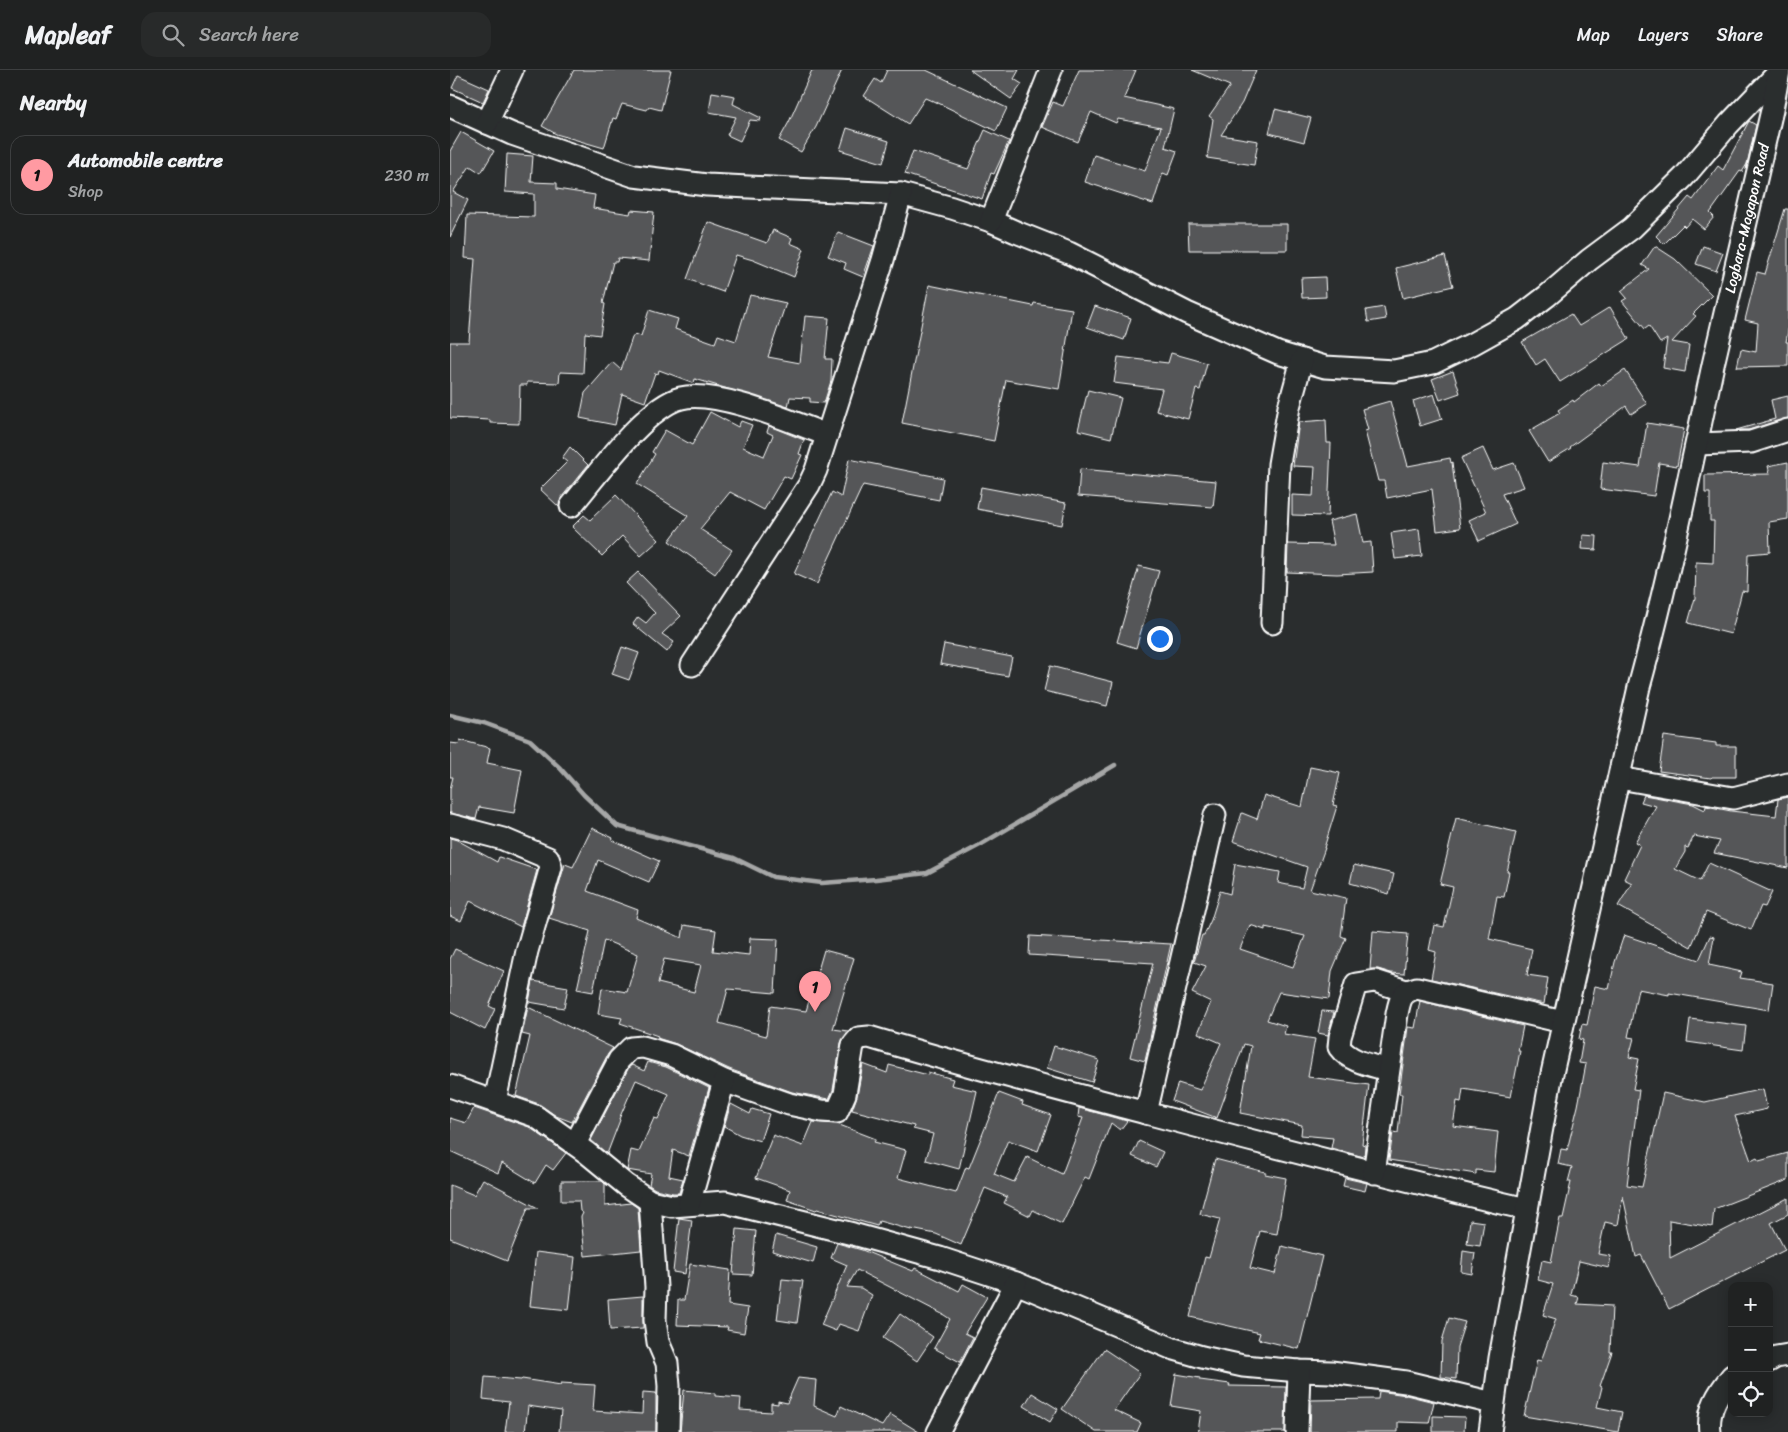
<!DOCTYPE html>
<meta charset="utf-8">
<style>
:root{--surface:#202222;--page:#282a2a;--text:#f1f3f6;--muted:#a2a4a5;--line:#3d3f40;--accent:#ff9aa2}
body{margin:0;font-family:Sriracha,sans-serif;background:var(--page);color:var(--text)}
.controls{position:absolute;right:15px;bottom:15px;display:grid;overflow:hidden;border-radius:10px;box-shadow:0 2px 12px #0003}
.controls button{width:45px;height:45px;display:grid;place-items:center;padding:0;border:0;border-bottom:1px solid var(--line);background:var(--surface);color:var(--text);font:25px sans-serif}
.you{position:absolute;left:709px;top:568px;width:18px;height:18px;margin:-12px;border:4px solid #fff;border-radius:50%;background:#1a73e8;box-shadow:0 0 0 8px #1a73e833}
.badge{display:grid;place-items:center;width:32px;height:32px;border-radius:50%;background:var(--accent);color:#111;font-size:16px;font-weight:700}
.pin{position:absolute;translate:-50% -41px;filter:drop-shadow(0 1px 2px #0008)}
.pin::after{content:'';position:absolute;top:26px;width:18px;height:15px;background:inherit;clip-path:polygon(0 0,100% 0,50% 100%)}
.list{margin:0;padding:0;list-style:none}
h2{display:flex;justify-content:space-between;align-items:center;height:65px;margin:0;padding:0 20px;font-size:21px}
h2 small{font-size:16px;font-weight:400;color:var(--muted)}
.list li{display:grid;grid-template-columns:32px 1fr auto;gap:15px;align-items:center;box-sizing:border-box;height:80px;margin:0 10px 10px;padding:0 10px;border:1px solid var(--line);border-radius:15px}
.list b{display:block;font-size:19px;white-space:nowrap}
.list p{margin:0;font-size:16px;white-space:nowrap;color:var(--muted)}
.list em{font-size:16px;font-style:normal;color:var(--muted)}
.icon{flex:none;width:28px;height:28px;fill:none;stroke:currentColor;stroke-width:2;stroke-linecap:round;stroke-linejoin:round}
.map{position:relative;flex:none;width:1338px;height:1362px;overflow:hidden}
header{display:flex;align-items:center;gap:30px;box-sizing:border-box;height:70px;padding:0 25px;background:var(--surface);border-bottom:1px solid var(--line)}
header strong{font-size:24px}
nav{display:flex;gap:28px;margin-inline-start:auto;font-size:18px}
.search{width:350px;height:45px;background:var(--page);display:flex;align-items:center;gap:12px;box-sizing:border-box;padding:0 18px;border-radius:15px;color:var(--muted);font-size:19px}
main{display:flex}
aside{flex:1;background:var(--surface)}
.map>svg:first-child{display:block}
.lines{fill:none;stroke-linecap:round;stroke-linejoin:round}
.stream{stroke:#a6a7a7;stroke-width:4.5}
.building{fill:#555758;stroke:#fff;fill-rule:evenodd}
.minor-casing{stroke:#fff;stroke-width:25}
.minor{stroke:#2a2d2e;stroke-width:21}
.labels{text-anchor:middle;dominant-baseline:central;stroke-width:5;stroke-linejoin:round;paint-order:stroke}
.street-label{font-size:15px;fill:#fff;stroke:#2a2d2e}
</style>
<header>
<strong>Mapleaf</strong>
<div class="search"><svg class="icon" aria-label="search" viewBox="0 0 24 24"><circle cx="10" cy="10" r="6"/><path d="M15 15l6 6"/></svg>Search here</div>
<nav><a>Map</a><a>Layers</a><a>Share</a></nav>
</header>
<main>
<aside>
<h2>Nearby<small></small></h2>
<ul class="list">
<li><span class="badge">1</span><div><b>Automobile centre</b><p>Shop</p></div><em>230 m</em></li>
</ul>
</aside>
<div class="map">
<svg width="1338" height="1362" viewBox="0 0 1338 1362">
<rect width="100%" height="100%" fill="#2a2d2e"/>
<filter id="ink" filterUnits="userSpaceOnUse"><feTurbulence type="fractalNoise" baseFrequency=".02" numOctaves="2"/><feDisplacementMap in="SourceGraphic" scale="10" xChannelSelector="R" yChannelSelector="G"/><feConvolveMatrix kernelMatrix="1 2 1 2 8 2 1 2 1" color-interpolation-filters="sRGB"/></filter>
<g filter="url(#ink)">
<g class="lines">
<path class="stream" d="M0,645L34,653L80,670L110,698L134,725L167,756L284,788L323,807L372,813L426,809L477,803L530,775L665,695"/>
</g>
<g class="building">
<path d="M124,0H221L211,40L199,37L197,40L172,34L166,49L163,48L154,78L106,64L92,56Z"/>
<path d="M362,0H392L366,57L351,82L329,70L339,52Z"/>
<path d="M437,0H476L557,38L546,61L482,30V31L475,28L458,54L414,26L425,9L431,13Z"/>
<path d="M520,0H569L564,9L572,14L561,29Z"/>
<path d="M629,0H686L674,28L724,39L715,77L727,81L718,105L713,103L703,134L635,112L644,85L695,101L711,57L668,49L666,53L641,42L628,72L592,57L603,32L613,36Z"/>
<path d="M742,0H806L792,33L771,65L808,71L804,95L757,88L763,49L759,46L780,16Z"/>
<path d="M8,5L39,19L33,32L2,18Z"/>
<path d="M262,22L285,26L283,34L311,48L310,51L300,50L290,71L277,65L286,47L259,42Z"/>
<path d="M825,39L861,48L854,72L819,63Z"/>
<path d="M1299,51L1306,55L1297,94L1292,102L1290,101L1260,143L1264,147L1254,159L1242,149L1235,157L1233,155L1214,174L1206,166L1239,127L1243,130L1268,96L1273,100Z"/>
<path d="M397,58L439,71L433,93L390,80Z"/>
<path d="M535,60L559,71L544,104L541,103L532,129L455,104L463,81L518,99Z"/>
<path d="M11,62L44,81L31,103L20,96L3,122L18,130L0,167V81Z"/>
<path d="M57,84L83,86L81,112L107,113V119L145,125L143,138L180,144L181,140L204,142L199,191L168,188L167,192H163L153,233L155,234L150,265L135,263L133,303L110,302L109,313L77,312V315H70L69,354L40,353V350L0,348V272H19L25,189L15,188L17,145L84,147V124L55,122Z"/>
<path d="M1335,139H1338V260L1336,272H1338V296L1287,297L1291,279L1306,282L1308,253L1295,250L1307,202L1315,204Z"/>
<path d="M258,152L317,173L323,160L342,168L340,173L354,179L344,207L303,190L286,185L273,222L237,209Z"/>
<path d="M738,154H837V180H739Z"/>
<path d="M388,162L424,176L413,207L394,199L396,193L378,186Z"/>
<path d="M1205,176L1225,189L1262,225L1243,244L1246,246L1222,272L1239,275L1235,302L1213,298L1217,269L1210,273L1199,256L1195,259L1172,231L1177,228L1171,221L1199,199L1192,195Z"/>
<path d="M1253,176L1273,183L1266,201L1246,194Z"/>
<path d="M995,186L1003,216L953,228L946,198Z"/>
<path d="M875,207L876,227L852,228L851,208Z"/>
<path d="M479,215L583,236L584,233L622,239L609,319L556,310L544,371L452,353Z"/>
<path d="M300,225L336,233L318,287L350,293L355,246L379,248L375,289H382L381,311L374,333L360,332V328L340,327L338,337L245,309L244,313L209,300L208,304L205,303L195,332L172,324L165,355L130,348L135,323L162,292L171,300L182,268L185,264L191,266L199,240L228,249L225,259L265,273L268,265L286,271Z"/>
<path d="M645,236L681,248L674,270L637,257Z"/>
<path d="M934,237L936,249L918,252L916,240Z"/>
<path d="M1160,237L1179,269L1110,312L1095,289L1086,295L1072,272L1121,244L1129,256Z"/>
<path d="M721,283L757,293L750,320L746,319L738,349L706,341L712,319L664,313L668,287L718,293Z"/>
<path d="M1175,300L1197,334L1181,344L1176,336L1120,377L1121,378L1098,392L1079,361L1110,343L1108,340L1123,330L1124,332L1149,313L1151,316Z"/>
<path d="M1003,301L1010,323L990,330L982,309Z"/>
<path d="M638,320L671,328L661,368L628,360Z"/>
<path d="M984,324L992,349L970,356L963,331Z"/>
<path d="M1338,326V348L1299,360H1286L1325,349L1321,330Z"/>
<path d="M940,331L958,396L1000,388L1001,393L1002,392L1010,458L987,461L982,419L937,428L934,411H928L915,361L918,360L912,339Z"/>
<path d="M260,342L288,357L291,351L302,355L293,377L314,386L323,365L317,362L319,356L354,370L349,384L352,385L341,409L334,406L314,440L280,422L250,459L282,480L265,504L219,471L238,446L187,414L205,384L202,382L215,360L242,375Z"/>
<path d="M876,350L877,373H881L878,446L842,445V425L863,426L865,397L843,396L849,352Z"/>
<path d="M1197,353L1234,359L1227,396L1209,393L1204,426L1150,419L1153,392L1190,397Z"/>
<path d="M120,377L138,395L111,428L109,437L90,419L117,392L112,388Z"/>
<path d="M1033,378L1043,400L1064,393L1074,417L1052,424L1066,454L1029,471L1019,450L1036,442L1011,388Z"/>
<path d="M399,389L493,408L489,430L413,415L367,514L344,504L382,422L391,427Z"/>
<path d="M1338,392V449L1319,452L1320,482L1298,484L1297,522L1292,521L1281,564L1238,553L1245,528L1246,492L1263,493L1264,451H1260V423H1255V405L1320,404L1318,396Z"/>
<path d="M630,399L766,411L763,437L628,426Z"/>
<path d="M531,417L616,433L612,455L527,439Z"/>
<path d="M166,425L209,470L191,486L172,466L152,486L122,457L134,445L140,450Z"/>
<path d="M907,444L913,473L921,472L923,502L887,504L837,502L838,474L884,475L879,451Z"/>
<path d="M969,459L972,486L945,489L941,463Z"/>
<path d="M1133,465L1147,466L1146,480L1132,479Z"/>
<path d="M689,496L709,501L686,578L667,572Z"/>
<path d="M188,502L231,546L212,564L224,572L217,582L183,554L188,547L196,553L205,543L176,513Z"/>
<path d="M494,574L562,587L558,606L490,594Z"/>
<path d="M172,577L189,583L179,610L162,604Z"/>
<path d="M600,596L663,612L657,636L594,621Z"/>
<path d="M1214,666L1266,673V676H1286V707H1262L1261,708L1209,701Z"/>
<path d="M10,670L40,678L37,693L72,700L64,743L29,737L26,749L0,743V719L3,707H0V673L9,674Z"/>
<path d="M860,697L890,703L883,735L887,736L874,778H875L860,820L896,828L891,866L896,868L882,901L879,929L829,922L817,950L836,956L834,964L865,969L858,1007L919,1015L912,1074L915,1075L914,1087L881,1078L883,1068L851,1065L852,1055L790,1043L801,976L794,974L767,1048L722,1031L728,1013L750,1020L771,973L748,963L761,932L742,923L756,896L744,892L752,865H754L761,850L770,821L780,824L785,794L830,802L828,813L852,818L857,797L783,771L792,743L807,749L814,725L852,737ZM800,855L815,860V857L855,866L843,897L790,879Z"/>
<path d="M1194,725L1243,734L1255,740L1256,736L1281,741L1326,746L1328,729L1338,727V798L1264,783L1270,771L1244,766L1238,778L1235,777V782L1225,799L1250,811L1259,793L1322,822L1315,837L1311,836L1301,860L1256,842L1241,877L1168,836L1182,813L1174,809L1190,775L1185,772L1206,736L1191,732Z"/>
<path d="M1006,748L1066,762L1057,802H1059L1054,827L1047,826L1039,869L1082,879L1077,905L1098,908L1094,934L981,909L986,882L979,880L984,855L994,857L1003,817L990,814Z"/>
<path d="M142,758L163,768L162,770L209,791L199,812L148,790L137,821L188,840L186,848L232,868L234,855L266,860L263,881L299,885L300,868L328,869L325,923L278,919L269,953L316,966L320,936L356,941L374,880L404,888L383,959L398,961L391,973L383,1020L379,1029L342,1022L279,999L226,974L207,968L208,966L170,953L172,948L148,944L152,918L177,922L188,884L154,870L143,922L127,919L140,861L99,848L115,794L123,797ZM214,889L251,895L244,922L208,913Z"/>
<path d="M0,768L7,770L47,792L49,787L87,800L71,857L20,831L11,851L0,846Z"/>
<path d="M904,795L944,804L939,824L900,813Z"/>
<path d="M923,861L958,864L954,904L941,903L928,899H920Z"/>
<path d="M1174,865L1249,890L1260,866L1264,867L1259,895L1292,902L1290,908L1323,913L1319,940L1219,923V925L1188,919L1178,967L1184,968L1179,987L1189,989L1183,1019L1189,1020L1177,1115L1192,1117L1213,1023L1255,1032L1313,1019L1317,1039L1285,1046L1301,1091L1307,1088L1309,1091L1338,1083V1110L1264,1139L1262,1157L1219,1150L1220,1188L1338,1128V1144L1321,1153L1335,1180L1219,1239L1191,1185L1186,1187L1173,1126L1168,1155L1155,1152L1148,1184L1161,1186L1159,1198L1129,1191L1121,1225L1129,1227L1127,1234L1162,1236L1160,1282H1162L1150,1316L1152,1317L1147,1337L1172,1342L1168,1362L1074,1346L1087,1290L1091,1291L1106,1249L1093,1245L1103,1214L1088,1210L1092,1190L1101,1192L1110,1148H1113L1121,1112H1118L1122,1097L1108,1094L1111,1079L1117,1080L1128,1036L1136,994L1129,993L1133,970L1129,969L1132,954L1137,955L1145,916L1159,919L1165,892Z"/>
<path d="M580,866L721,874L695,991L680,987L703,893L579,885Z"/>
<path d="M5,879L54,901L39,936L45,939L35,960L0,942V889Z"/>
<path d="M83,911L118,917L114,938L79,932Z"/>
<path d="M970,931L1073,956L1068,981H1070L1061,1027L1013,1019L1011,1032L1007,1031L1003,1056L1048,1062L1044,1102L1026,1100V1104L939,1090L943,1062L948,1063L952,1024H949L958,957L965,958Z"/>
<path d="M78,937L163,978L158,984L122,1052L106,1046L89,1034L66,1026L80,966L72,964Z"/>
<path d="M872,941L884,942L878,965L868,963Z"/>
<path d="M1240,949L1296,956L1293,980L1237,972Z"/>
<path d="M604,976L649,990L642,1012L597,998Z"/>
<path d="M198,992L216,997L259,1018L239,1086L223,1080L219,1106L233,1109L229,1123H223L205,1119L199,1115L201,1104L177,1100L181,1080L189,1082L204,1048L208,1049L219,1024L186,1010L169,1049L170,1050L157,1084L141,1070L179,997L182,995L194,1001Z"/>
<path d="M413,994L437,1003L439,995L478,1005V1002L503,1009L501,1015L527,1021L509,1099L476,1090L483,1064L463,1059L464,1056L402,1040L407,1026Z"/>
<path d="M549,1023L573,1032L572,1035L601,1045L588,1081L558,1070L544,1104L564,1112L577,1087L612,1104L633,1048L628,1047L629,1038L677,1051L670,1060L661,1053L639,1109L635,1107L612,1154L583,1140L580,1146L554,1133L557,1127L535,1118L511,1175L486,1164L461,1159V1160L429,1151L427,1156L367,1139L366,1140L337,1130L340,1120L306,1108L323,1065L353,1076L363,1052L387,1054L426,1069L424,1072L456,1080L448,1108L506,1123L516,1097L519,1098Z"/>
<path d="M281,1034L300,1044L302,1039L319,1044L310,1071L290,1065L274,1056Z"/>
<path d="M24,1038L79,1057L116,1083L103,1100L96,1095L85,1113L52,1093L48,1103L0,1081V1048L16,1053Z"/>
<path d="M689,1071L713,1082L706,1097L682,1086Z"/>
<path d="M765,1089L815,1102V1104L836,1108L827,1164L810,1161L800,1198L825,1204L832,1176L872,1186L849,1279L808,1269L810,1263L740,1247L755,1187L759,1188L770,1149L750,1144Z"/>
<path d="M895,1108L917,1113L915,1121L893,1116Z"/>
<path d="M33,1109L88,1138H78L57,1191L0,1168V1115L24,1125Z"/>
<path d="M111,1111H152L155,1114V1136L181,1133L188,1138L191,1180L135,1186L131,1147L133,1143L130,1141L129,1131H111Z"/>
<path d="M229,1148L242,1150L235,1204L223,1202Z"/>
<path d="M1020,1150L1034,1152L1030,1176L1017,1174Z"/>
<path d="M287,1159L306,1161L302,1205L283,1204Z"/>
<path d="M326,1165L367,1177L363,1193L322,1181Z"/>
<path d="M387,1173L412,1180L463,1201L465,1198L509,1221L513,1214L537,1227L515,1263L523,1267L510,1292L484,1278L500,1249L494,1245L407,1200L397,1217L411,1218L422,1225L409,1261L389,1254L386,1261L371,1255L397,1195L381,1188Z"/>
<path d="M1013,1181L1025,1183L1022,1204L1011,1202Z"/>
<path d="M86,1182L125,1187L119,1240L80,1236Z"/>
<path d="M240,1194L280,1200L278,1235L298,1238L294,1263L277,1260L278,1257L227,1255L228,1230H234Z"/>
<path d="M332,1209L353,1211L347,1253L327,1250Z"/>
<path d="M193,1226V1258L160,1260L158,1229Z"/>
<path d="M450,1244L483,1267L467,1291L433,1268Z"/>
<path d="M999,1248L1015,1252L1007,1277L1006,1309L991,1307L992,1271Z"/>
<path d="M654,1279L690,1303L664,1340L691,1353L687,1362H646L612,1339Z"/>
<path d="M726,1304L750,1308V1310L780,1314L779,1316L836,1317L835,1362H748L751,1341L721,1336Z"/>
<path d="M35,1307L71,1310L72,1309L111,1315V1313L145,1315L143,1341L192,1344L193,1322L206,1323V1362H109L111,1341L78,1336L75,1362H55L59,1332L33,1329Z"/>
<path d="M348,1308L366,1310L364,1336L387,1346L391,1336L432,1356L440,1344L469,1362H230L234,1320L265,1323V1326L291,1328L290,1340L321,1342V1333L328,1334V1331L337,1333Z"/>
<path d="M929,1321L956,1325L984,1332L979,1353L948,1352V1362H860L861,1330L928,1329Z"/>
<path d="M582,1323L608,1339L600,1352L574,1336Z"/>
<path d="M983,1346L1015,1347L1014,1362H983Z"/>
</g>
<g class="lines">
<defs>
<g id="minor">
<path d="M0,36L62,64L184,106L257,115L451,124L502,138L541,151L566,162L619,183L737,243L828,283L875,297L944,301L983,293L1022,274L1067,249L1097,226L1139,190L1182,158L1234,107L1279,54L1328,3"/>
<path d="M37,53L62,0"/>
<path d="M541,151L601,0"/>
<path d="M1247,374L1301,372L1338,360"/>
<path d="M121,436C146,407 195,337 231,328C266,319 342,352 377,365"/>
<path d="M822,553L829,394L839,337L852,290"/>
<path d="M242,595L359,415L366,400L433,190L451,124"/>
<path d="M1169,708L1283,728L1338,714"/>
<path d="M0,755L53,769L98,788L101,797L77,881L45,1031"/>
<path d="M938,1000C921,995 900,992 889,977L890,967L906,914L925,911L956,921"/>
<path d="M0,1016L85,1046L137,1083L176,1115L200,1131L222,1136L275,1132L403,1164L490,1188L566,1213L721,1278L752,1287L793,1296L849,1301L881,1302L956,1312L1043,1333"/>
<path d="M696,1043L765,745"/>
<path d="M125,1074L169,990L181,978L193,977L221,985L274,1011L339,1034L372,1041L387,1042L395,1024L403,975L409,968L419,967C512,995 606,1019 700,1044C825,1077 951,1110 1077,1139"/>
<path d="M924,1103L947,944C950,929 951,922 967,918L1113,952"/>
<path d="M200,1131L206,1217L205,1250L208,1272L217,1293L219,1316L218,1362"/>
<path d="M239,1134L274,1011"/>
<path d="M1319,1291L1326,1287L1338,1285"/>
<path d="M488,1362L566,1213"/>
<path d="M847,1362L849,1301"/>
<path id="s1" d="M1040,1362L1050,1288L1101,1008L1189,617C1218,511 1240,403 1263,295C1282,210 1303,125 1322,40L1329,1"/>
<path d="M1260,1362C1257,1340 1268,1323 1282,1306"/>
</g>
</defs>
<use href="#minor" class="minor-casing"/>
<use href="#minor" class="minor"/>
</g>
</g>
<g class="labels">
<g class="street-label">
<text stroke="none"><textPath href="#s1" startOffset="1241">Logbara-Magapon Road</textPath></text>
</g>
</g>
</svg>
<div class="controls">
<button>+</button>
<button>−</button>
<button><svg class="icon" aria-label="locate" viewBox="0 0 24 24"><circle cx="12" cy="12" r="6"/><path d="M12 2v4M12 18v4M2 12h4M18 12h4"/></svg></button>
</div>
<div class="you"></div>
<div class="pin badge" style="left:365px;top:942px">1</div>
</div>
</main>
